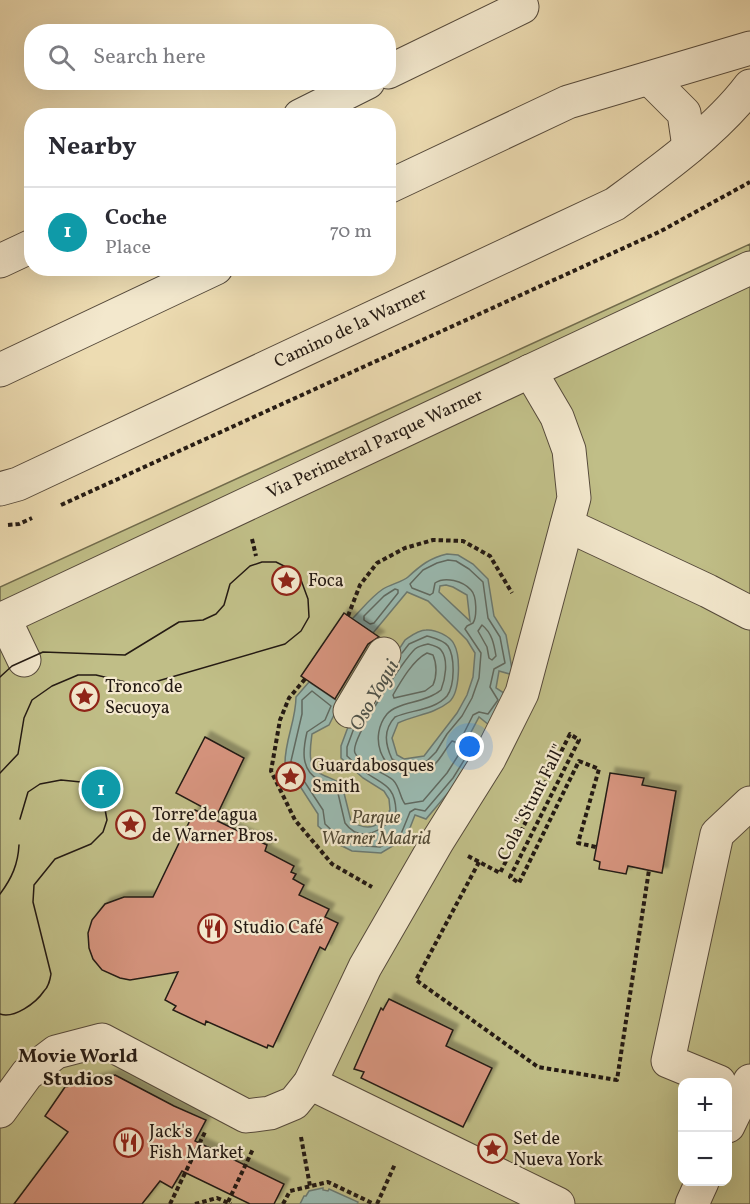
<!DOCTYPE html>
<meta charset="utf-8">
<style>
:root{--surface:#fff;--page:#f2f2f3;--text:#2b2b33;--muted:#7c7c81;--line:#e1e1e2;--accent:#8f2418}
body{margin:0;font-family:Vollkorn,serif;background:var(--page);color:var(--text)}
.controls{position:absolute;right:18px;bottom:18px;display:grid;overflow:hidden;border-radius:12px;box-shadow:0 6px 24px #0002}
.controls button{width:54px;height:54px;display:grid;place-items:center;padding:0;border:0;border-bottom:2px solid var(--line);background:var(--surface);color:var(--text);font:30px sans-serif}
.you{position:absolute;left:470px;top:747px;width:21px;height:21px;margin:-15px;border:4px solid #fff;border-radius:50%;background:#1a73e8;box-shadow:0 0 0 9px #1a73e833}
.badge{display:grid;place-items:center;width:39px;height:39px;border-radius:50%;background:var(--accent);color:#fff;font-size:20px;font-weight:700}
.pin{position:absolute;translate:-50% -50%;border:3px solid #fff;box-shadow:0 2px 6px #0006}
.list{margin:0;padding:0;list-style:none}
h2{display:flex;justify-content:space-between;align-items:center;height:78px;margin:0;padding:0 24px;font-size:26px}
h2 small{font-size:20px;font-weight:400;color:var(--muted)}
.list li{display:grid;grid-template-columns:39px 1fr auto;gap:18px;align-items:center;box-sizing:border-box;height:90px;padding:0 24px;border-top:2px solid var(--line)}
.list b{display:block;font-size:22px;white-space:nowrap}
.list p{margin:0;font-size:20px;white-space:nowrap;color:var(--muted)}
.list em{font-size:20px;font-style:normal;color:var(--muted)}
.icon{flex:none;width:33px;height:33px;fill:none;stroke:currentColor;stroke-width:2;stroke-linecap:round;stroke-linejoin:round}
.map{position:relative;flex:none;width:750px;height:1204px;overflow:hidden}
.search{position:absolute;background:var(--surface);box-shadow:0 6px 24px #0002;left:24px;top:24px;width:372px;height:66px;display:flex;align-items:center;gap:15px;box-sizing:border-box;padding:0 21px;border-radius:24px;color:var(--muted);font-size:22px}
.panel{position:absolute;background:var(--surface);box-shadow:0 6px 24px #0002;left:24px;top:108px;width:372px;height:168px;border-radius:24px}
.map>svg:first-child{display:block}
.green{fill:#c0be87;stroke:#726c4d;stroke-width:1.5;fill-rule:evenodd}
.water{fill:#9abab1;stroke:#6b7a72;stroke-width:1.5;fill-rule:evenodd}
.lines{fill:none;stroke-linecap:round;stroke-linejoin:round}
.shore{stroke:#5f6a62;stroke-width:1.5}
.building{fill:#d6947e;stroke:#241a13;stroke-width:1.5;filter:url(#shadow)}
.minor-casing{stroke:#564a3b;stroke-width:35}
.path{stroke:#241a13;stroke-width:4;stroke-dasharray:4.5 3;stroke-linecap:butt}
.minor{stroke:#f3e8cd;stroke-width:33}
.tram{stroke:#241a13;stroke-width:1.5}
.labels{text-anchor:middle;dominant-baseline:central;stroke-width:4.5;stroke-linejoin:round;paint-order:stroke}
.street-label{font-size:18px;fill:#241a13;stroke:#f3e8cd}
.poi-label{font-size:18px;fill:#241a13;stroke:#f3e8cd;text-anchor:start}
.park-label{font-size:18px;font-style:italic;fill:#534b36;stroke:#f3e8cd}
.water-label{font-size:20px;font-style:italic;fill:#4d524a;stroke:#f3e8cd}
.neighbourhood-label{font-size:20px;font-weight:bold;fill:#241a13;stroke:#f3e8cd}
</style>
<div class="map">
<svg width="750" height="1204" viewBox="0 0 750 1204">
<defs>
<filter id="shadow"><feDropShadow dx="5.5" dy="-5.5" stdDeviation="1.5" flood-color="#0004"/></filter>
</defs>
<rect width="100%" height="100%" fill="#eddcb2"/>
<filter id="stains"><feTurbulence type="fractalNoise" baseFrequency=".00333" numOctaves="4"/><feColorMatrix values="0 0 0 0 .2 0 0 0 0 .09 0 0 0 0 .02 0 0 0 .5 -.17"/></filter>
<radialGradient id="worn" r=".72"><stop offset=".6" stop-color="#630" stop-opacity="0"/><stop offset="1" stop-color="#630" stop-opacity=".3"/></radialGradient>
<path class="green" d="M750,244V1204H0V587ZM682,1082H728V1182H682Z"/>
<g class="water">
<path d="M447,554L458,555L473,564L488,579L494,616L506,635L513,675L499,671L496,688L507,695L489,725L479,717L468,738L481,744L458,781L426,819L415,815L406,838L381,853L352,851L338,844L318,826V814L285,763C285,740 296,720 296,697L309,682L340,703L329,725L312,734C310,750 306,769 325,776C332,779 337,780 342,785L351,821C369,833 380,826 390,810L389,799L384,791L363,778L341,758V746L348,727L405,640C411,636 418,630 426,630C435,629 450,636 454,644C461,657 460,693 449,702C434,714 415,715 398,723L392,738L397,755L404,759L424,756L457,713L467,695L473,677L475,653L467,640L428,601L407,592L373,633L352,619C362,609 371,597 383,589C389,585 404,581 408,577C421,565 430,558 447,554ZM446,585L453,587L467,595L470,621L439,592L440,586Z"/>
<path d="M323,1188V1190L328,1191L329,1189L358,1202L357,1204H300L304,1196H306L309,1191Z"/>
</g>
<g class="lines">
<g class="shore">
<path d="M395,589L398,590V593L374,623L370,624L364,620V616L384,596Z"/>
<path d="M482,625C492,633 494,644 496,656L492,660L489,658L487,647L478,631Z"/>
<path d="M428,644C432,645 439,647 441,650C449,660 445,680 441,690C426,703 397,702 387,714C369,736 380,773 410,772C417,772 427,771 433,766C441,759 445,749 452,741L455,742L461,751L447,773L423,801L405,804C400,798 400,787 393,780C382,771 362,767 355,753C349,741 404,659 415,649C419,646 423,645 428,644Z"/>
<path d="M427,653L433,655C437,664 437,676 433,685L425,691L394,698L393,695C401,681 413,660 427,653Z"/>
<path d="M354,728L347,747V756C353,761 358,768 365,772C383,785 395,785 396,811C386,830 361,845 345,823L337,789C331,784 325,783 319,780C300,770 303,749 307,732L325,720L331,706L312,691L302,700V714L291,761L323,810L325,824L341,839L353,845L380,847L401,834L410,812L415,809L425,811L453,778L471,749L462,737L473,715L479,712L488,714L498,700L490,687L494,669L505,663L500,637L488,618L483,582L469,569L456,561L448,560L437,563L423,570L410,584L412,588L430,595L433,593L435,583C445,576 463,581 471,590C477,596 477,617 473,623L467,626L465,629L481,653L479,678L472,698L462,716L447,734L436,752L427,761L415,764H402L392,759C385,744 383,730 395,717C411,710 435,710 447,696C455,685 455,657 448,646C443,640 434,638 427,636L409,644L402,653"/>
</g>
</g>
<g class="building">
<path d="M344,613L379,637L368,644L335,699L301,676Z"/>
<path d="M205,737L244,758L217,815L176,793Z"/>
<path d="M610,773L644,778L642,785L676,791L662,873L628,866L626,874L599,869L600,862L594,860Z"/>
<path d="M195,810L267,845L265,851L294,866L291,872L296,874L293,879L304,885L299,895L329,909L325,917L338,923L325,950L320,947L273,1047L268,1045L267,1048L206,1021L205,1025L173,1010L176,1006L165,1000L178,972L130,980L120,978L102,970L93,959L89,948L88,933L92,920L105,904L124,897H153Z"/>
<path d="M389,999L453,1030L446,1046L492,1068L463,1127L361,1078L364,1072L354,1069L381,1008L383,1010Z"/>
<path d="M115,1075L174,1106L206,1120L195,1141L284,1184L274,1204H250L182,1171L172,1188L160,1181L142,1204H14L68,1132L45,1116L65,1087Z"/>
</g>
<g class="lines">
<defs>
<g id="minor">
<path d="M388,72L522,7L520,0"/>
<path d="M650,79L684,113L689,147"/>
<path d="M300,116L368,82"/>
<path d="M388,187L568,102L750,48"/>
<path d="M0,261L32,246"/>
<path d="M0,370L216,268"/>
<path id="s1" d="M0,489L18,484L615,204C660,171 716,131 750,86"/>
<path d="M567,525L708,591L750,613"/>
<path d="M4,618L24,660"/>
<path id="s2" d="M0,620L750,268"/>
<path d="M350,711L384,654"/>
<path d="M719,1082L668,1061L717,834L750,803"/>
<path d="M310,1083L558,1204"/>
<path d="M0,1111L27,1074L56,1052L102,1040L246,1116L270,1113L294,1103L310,1083L365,967L437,842L489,759L522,693L574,498L569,450L557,417L530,371"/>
<path d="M728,1126L750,1081"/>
<path d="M692,1204L702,1182"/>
</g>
</defs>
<use href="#minor" class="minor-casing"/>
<g class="path">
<path d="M61,505L661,231L750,182"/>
<path d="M8,525L19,524L32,518"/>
<path d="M252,539L256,556"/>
<path d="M348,616L360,585L377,563L405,548L433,540L463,541L490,556L512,593"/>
<path d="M305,679L289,698L280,720L271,771L295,820L332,864L372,887"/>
<path d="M468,856L500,873L570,734L579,740L510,877L519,883L579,761L599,769L578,843L596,847"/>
<path d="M479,862L416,980L538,1067L617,1080L649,870"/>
<path d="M301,1137L310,1186"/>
<path d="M228,1202L253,1149"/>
<path d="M170,1204L205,1132"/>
<path d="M195,1204L217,1198L231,1204"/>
<path d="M283,1204L290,1191L328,1182L374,1204"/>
<path d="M377,1204L395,1164"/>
</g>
<use href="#minor" class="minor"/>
<g class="tram">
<path d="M0,677L12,666L43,652L125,655L179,622L203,620L216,614L224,605L230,584L250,566L262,562H276L290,569L301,580L308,599L309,617L301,631L285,644L151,683L134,684L96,675H78L52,686L32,700L24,718L18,754L0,773"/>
<path d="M0,894C12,878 18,864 19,845"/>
<path d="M0,1014C14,1019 36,1003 44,991C49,986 50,980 51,974L33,902L34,885L55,859L91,844L103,832L107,820L104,804L95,789L81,782L61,780L40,784L28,792L20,819"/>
</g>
</g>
<defs>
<symbol id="sight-ring" viewBox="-11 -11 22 22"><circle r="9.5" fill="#f3e8cd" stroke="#8f2418" stroke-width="1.5"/><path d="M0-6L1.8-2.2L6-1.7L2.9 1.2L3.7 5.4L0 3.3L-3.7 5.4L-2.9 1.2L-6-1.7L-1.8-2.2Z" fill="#8f2418"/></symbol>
<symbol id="restaurant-ring" viewBox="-11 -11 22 22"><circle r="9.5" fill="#f3e8cd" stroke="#8f2418" stroke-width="1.5"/><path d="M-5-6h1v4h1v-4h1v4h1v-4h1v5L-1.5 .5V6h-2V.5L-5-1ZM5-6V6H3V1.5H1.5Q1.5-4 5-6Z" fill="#8f2418"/></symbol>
</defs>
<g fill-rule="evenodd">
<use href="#sight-ring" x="270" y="564" width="33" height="33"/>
<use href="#sight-ring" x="68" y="680" width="33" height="33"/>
<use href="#sight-ring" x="274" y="760" width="33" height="33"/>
<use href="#sight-ring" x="114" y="808" width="33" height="33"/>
<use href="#restaurant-ring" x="196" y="912" width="33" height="33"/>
<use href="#restaurant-ring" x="112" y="1126" width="33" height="33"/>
<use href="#sight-ring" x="476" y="1132" width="33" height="33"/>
</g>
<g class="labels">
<g class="street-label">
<text stroke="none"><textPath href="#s1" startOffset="386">Camino de la Warner</textPath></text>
<text stroke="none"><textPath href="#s2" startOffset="414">Via Perimetral Parque Warner</textPath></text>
<text transform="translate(532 803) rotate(-63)">Cola "Stunt Fall"</text>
</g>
<g class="poi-label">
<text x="308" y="581">Foca</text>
<text x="105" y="687">Tronco de<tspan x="105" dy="21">Secuoya</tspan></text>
<text x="312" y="766">Guardabosques<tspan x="312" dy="21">Smith</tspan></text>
<text x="152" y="815">Torre de agua<tspan x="152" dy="21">de Warner Bros.</tspan></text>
<text x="233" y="928">Studio Café</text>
<text x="149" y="1132">Jack's<tspan x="149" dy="21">Fish Market</tspan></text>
<text x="513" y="1139">Set de<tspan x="513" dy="21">Nueva York</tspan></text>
</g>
<g class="park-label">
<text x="376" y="818">Parque<tspan x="376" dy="21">Warner Madrid</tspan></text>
</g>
<g class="water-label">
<text transform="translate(375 696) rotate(-60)">Oso Yogui</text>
</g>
<g class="neighbourhood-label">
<text x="78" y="1057">Movie World<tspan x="78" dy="23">Studios</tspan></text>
</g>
</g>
<rect width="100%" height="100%" filter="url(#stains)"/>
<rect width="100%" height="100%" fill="url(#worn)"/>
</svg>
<div class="controls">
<button>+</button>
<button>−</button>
</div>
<div class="you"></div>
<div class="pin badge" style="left:101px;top:789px;background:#0f9aa8">1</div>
<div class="search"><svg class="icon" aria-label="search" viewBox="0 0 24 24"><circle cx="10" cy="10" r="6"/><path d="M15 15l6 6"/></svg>Search here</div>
<section class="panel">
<h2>Nearby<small></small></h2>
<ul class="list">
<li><span class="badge" style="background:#0f9aa8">1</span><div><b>Coche</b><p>Place</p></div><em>70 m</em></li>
</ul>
</section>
</div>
